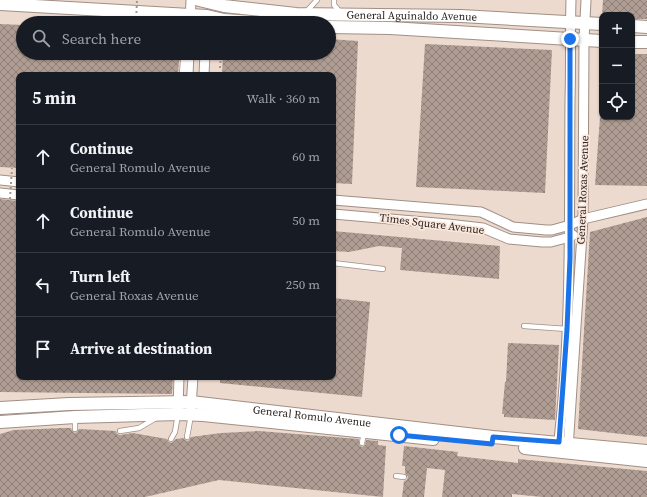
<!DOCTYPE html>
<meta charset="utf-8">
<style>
:root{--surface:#171b24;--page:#20242c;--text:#f1f3f6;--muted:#9ea1a6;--line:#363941}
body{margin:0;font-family:"Source Serif 4",serif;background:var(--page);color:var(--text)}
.controls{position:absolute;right:12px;top:12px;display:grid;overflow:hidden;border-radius:8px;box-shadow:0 1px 3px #0004}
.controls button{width:36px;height:36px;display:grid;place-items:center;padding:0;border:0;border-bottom:1px solid var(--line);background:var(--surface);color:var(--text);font:20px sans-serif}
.stop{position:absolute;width:12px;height:12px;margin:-9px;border:3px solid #1a73e8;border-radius:50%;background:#fff}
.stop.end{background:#1a73e8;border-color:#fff;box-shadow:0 1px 4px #0008}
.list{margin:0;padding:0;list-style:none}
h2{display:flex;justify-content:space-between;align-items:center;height:52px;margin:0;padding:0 16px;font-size:17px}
h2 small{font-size:13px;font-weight:400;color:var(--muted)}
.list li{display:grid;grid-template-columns:26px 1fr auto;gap:12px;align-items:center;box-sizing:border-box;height:64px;padding:0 16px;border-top:1px solid var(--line)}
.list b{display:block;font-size:15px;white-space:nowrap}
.list p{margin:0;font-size:13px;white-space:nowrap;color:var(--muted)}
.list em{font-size:13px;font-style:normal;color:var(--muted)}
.icon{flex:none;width:22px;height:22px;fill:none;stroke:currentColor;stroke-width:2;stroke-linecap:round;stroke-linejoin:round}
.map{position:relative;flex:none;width:647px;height:497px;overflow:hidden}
.search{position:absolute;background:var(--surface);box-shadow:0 1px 3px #0004;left:16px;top:16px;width:320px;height:44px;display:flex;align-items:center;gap:10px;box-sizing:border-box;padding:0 14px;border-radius:22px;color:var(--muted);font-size:15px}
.panel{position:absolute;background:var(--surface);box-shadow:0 1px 3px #0004;left:16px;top:72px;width:320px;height:308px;border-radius:8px}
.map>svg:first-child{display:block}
.building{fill:url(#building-cross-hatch)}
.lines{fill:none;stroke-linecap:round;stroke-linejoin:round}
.service-casing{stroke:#a18f85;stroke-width:6}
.minor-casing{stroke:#a18f85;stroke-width:11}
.tertiary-casing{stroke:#a18f85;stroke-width:14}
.path{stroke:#a4968d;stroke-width:2;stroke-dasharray:2 3;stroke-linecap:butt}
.service{stroke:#fff;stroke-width:4.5}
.minor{stroke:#fff;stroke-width:9}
.tertiary{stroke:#fff;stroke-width:12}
.path-bridge{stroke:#a4968d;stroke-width:2;stroke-dasharray:2 3;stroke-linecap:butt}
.route{stroke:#1a73e8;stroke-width:5}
.labels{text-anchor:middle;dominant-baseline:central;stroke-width:3.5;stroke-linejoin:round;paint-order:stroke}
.street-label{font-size:11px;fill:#28211d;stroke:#fae7dc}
</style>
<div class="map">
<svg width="647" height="497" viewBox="0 0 647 497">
<defs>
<pattern id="building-cross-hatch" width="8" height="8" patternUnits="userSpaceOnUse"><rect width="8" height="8" fill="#af9d93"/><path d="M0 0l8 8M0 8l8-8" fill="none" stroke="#8e8077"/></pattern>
</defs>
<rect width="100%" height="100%" fill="#eddacf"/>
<g class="building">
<path d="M603,0H647V19H632V15H602Z"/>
<path d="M0,24L23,25V53H182V56L179,61L178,75H19V168L0,167Z"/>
<path d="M329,39L358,41L352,184L333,183V75H222L223,53H329Z"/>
<path d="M425,44L552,50L545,193L416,187Z"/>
<path d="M632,54H647V186L595,185L600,117H632Z"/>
<path d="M0,199L19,201V377H173L172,394L0,392Z"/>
<path d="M647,217V437L578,429L590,232Z"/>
<path d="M333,231L500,246L499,279L400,270L402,248L379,246L349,252L333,251Z"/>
<path d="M333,298L370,302L362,397L220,383V377H333Z"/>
<path d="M508,343L559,345L555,420L504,417V414H502L505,382H506Z"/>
<path d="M63,428H71L72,431L75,433L77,432L79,429L116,431L117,434L120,435L133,433L167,439L168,441L171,443L173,442L176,439L183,438L185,440L188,441L191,437L221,433L259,431L359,439V445L362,447L365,445L366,440L378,441V445L386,446L383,497L219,480L145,497H0V434L14,430Z"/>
<path d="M404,446L458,452L457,456L518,463V459L647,471V497H542L512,494V497H442L445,470L427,468L424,497H402L404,481L407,480L408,477L405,473V466H402Z"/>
</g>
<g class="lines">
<defs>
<g id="service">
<path d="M334,0V5L341,13"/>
<path d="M306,12L317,0"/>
<path d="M182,75L183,61L188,55"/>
<path d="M333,263L383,269"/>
<path d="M524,326L567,329"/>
<path d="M75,429V418"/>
<path d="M120,431L139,428L156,418"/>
<path d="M187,437L191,415"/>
<path d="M171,439L175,432L178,414"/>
<path d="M362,443L364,433"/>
<path d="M396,476L404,477"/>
</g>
<g id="minor">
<path d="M190,23L191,0"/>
<path d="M188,75L189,53"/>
<path d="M204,75L205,53"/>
<path d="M0,180L19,182"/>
<path d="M0,193L19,195"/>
<path d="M333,200L481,212L513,227L546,230H552L570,225L583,219L647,204"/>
<path d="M333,214L448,224L483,228L509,239L542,242H551L570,237L573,235"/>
<path d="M191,407L193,377"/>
<path d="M178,408L179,377"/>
<path d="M558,448C572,333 569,216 570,100C571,67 570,33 571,0"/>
<path d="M568,449L583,219L584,40L586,0"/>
</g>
<g id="tertiary">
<path id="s1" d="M199,0L224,6L296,14L461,16L602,24"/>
<path d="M0,4L207,16L224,20L267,23"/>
<path d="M632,26L647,27"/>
<path d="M329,27L390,28L602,41"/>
<path d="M632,42H647"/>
<path id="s2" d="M0,408L69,404L191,402L493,437L647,451"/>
<path d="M0,422L75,417L178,414L203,415L433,439"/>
<path d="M525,448L647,461"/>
</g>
</defs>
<use href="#service" class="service-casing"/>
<use href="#minor" class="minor-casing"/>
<use href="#tertiary" class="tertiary-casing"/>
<path class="path" d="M220,68L221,54"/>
<use href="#service" class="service"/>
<use href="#minor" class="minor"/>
<use href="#tertiary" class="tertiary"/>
<g class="path-bridge">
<path d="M136,23L137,0"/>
<path d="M202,53L223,54"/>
<path d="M10,199L12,168"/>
</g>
</g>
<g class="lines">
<path class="route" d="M399,435L492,444L493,437L559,442L567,329L570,258V39"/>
</g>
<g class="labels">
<g class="street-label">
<text stroke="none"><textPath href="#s1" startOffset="214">General Aguinaldo Avenue</textPath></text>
<text transform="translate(583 190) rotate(-88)">General Roxas Avenue</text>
<text transform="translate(432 224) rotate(7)">Times Square Avenue</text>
<text stroke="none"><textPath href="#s2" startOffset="313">General Romulo Avenue</textPath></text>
</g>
</g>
</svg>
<div class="controls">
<button>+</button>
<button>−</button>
<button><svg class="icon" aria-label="locate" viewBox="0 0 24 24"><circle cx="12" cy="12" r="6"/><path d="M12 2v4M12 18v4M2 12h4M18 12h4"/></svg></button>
</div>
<div class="stop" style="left:399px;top:435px"></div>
<div class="stop end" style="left:570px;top:39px"></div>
<div class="search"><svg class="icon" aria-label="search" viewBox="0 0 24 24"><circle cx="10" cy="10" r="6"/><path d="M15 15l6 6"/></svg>Search here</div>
<section class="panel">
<h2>5 min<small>Walk · 360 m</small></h2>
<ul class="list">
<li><svg class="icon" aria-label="ahead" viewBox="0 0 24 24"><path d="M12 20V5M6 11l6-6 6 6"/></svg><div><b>Continue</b><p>General Romulo Avenue</p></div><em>60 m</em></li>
<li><svg class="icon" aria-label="ahead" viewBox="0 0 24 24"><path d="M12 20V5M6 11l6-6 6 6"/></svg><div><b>Continue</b><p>General Romulo Avenue</p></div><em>50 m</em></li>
<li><svg class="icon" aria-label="left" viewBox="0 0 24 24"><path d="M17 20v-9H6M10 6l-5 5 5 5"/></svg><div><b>Turn left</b><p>General Roxas Avenue</p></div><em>250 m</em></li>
<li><svg class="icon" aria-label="arrive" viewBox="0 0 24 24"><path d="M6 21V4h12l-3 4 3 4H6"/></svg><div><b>Arrive at destination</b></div></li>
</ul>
</section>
</div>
